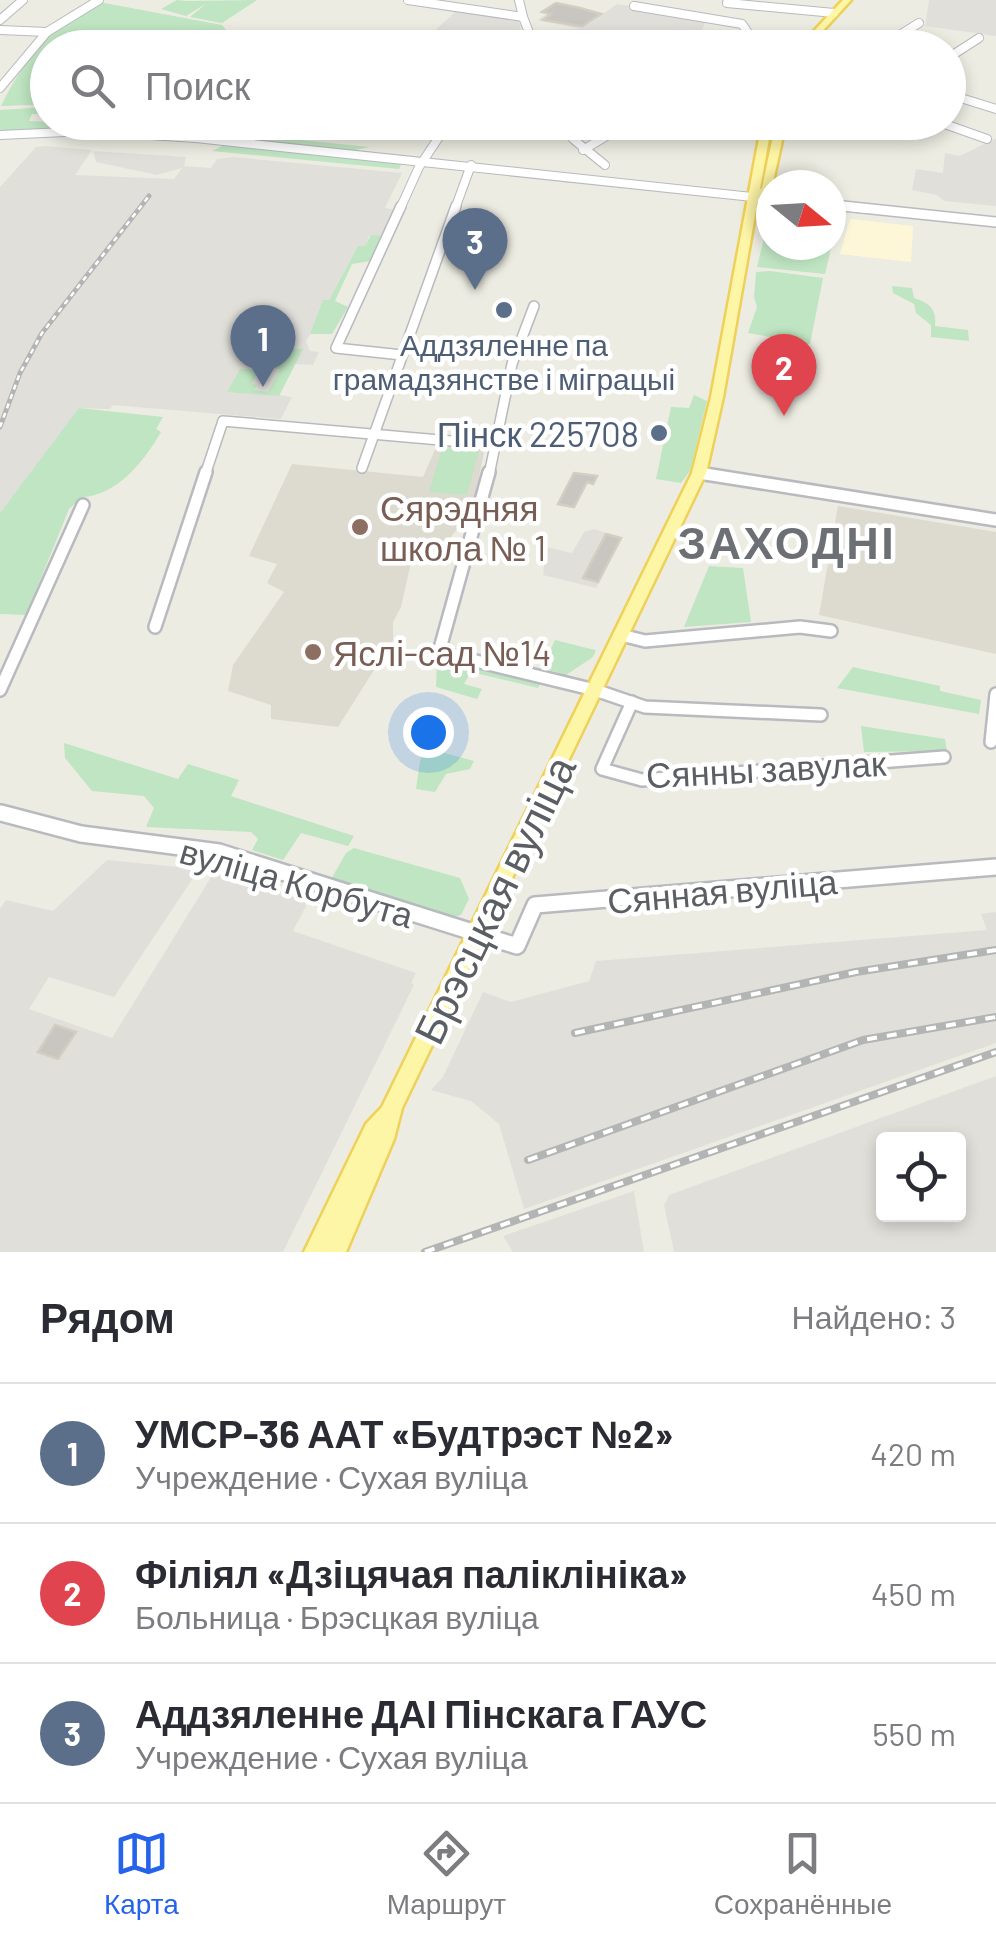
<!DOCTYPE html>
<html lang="ru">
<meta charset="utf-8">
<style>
:root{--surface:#fff;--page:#f7f7f7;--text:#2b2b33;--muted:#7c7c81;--line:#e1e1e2;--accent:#2563eb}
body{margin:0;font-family:Barlow,sans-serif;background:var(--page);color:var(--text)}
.controls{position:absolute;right:30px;bottom:30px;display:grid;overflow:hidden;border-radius:10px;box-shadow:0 5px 15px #0003}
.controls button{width:90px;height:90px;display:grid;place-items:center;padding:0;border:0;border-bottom:2px solid var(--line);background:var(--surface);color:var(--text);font:50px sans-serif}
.compass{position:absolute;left:756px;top:170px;width:90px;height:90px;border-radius:50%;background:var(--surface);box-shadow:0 5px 15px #0003;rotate:108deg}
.you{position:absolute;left:428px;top:732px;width:35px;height:35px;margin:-25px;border:8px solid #fff;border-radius:50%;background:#1a73e8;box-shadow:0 0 0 15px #1a73e833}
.badge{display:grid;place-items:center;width:65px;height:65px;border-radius:50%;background:var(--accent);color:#fff;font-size:32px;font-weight:700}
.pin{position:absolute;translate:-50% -82px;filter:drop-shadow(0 2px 5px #0008)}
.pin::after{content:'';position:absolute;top:52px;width:35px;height:30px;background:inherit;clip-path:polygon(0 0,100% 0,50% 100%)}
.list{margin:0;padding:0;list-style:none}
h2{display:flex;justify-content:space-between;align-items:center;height:130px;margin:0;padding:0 40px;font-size:42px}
h2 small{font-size:32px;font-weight:400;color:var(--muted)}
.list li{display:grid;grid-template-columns:65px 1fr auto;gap:30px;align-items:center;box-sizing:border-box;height:140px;padding:0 40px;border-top:2px solid var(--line)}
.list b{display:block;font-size:38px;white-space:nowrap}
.list p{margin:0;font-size:32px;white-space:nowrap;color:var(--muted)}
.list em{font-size:32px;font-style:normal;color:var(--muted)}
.icon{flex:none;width:55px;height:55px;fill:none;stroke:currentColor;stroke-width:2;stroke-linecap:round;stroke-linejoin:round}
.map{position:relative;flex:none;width:996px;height:1252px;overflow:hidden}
.search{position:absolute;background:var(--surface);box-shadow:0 5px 15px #0003;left:30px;right:30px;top:30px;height:110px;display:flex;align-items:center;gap:25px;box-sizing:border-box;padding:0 35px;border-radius:55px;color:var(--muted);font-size:38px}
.sheet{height:550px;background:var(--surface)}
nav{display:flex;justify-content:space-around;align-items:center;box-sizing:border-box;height:140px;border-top:2px solid var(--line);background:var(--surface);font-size:28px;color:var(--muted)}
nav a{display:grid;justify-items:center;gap:5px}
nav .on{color:var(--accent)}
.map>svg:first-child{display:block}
.commercial{fill:#fdf7d7}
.industrial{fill:#e1dfda;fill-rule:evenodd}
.education{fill:#dddbd0}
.green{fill:#bfe5c2}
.building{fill:#c8c6c0;stroke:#d2cec1;stroke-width:2.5}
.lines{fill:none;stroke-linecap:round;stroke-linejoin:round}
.minor-far3-casing{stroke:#b8babf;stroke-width:10}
.minor-far2-casing{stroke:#b8babf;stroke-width:12}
.minor-far1-casing{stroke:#b8babf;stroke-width:16}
.minor-casing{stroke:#b8babf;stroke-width:20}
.major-casing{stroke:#efd159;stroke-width:5}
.minor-far3{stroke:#fff;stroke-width:8}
.minor-far2{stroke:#fff;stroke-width:9}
.minor-far1{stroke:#fff;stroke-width:11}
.minor{stroke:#fff;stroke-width:15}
.major{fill:#fef6a7;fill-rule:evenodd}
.rail-far1-casing{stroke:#b3b4b4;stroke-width:5}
.rail-casing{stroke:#b3b4b4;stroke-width:8}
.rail-far1{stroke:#fff;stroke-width:2.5;stroke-dasharray:5;stroke-linecap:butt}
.rail{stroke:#fff;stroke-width:4;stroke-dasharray:10;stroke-linecap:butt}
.service-dot{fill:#5c6f8a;stroke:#fff;stroke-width:4}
.education-dot{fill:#8d6e63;stroke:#fff;stroke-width:4}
.labels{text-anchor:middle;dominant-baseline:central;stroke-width:9;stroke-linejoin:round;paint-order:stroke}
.far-service-label{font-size:30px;fill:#4e5e75;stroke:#fff}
.service-label{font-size:35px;fill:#4e5e75;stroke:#fff;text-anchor:end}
.education-label{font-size:35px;fill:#785e54;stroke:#fff;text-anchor:start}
.street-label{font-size:35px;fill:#5b5e63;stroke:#fff}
.near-street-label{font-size:42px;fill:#5b5e63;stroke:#fff}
.district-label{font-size:45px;font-weight:bold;letter-spacing:2.5px;fill:#6c7075;stroke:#fff}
</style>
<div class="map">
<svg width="996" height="1252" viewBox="0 0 996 1252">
<rect width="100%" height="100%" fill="#edece2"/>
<path class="commercial" d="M850,219L913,226L911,262L840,254Z"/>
<g class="industrial">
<path d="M929,0H996V36L925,26Z"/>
<path d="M617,4L707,19L694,47H540L535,31L580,29L538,20L548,13L565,17L580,8L603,14Z"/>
<path d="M455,12L518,19L526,48H416Z"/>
<path d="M996,138V206L944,201L937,195L912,190L916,169L943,173L945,153L960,156Z"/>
<path d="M46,146L92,150L75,175L174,179L182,168L157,175L96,162L93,151L186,157L184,166L211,168L217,159L234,157L402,173L385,208L397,210L384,236H369L365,247L358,246L306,342L310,351L319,352L313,365L295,364L279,395L292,397L281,419L113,405L110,409L80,408L0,513V187L36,147Z"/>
<path d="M594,529L621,538L596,588L543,575L546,547L572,553L584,532Z"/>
<path d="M107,860L199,869L114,997L49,977L29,1009L112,1038L216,869L304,900L306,906L293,931L416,973L411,983L414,985L283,1252H0V909L6,900L53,911Z"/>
<path d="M996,912V1043L524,1209L499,1124L471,1101L431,1090L443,1077L483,992L511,1002L589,981L596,961L987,930L981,914Z"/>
<path d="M996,1076V1252H674L664,1205L669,1195ZM884,1140H958V1214H884Z"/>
<path d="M634,1191L644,1252H513L503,1236Z"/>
</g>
<g class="education">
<path d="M438,443L477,447L484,452L473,507L441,551L428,547L410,567L401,607L393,622V640L338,727L271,719V705L228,691L233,665L284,592L267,583L277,564L249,556L292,464L423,477Z"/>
<path d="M838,506L996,532V654L819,615Z"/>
</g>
<g class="green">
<path d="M177,0L187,1L257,0L222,23L190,17L207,3L186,16L161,9Z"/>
<path d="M99,2L222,25L240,47L48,48L47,93L34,105L1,106C27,54 48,31 99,2Z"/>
<path d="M47,107V114H32L29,121L190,129L370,147L350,151L163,132L0,133V110Z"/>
<path d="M226,144L403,161L399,169L212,151Z"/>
<path d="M771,209V245L832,244L825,274L757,267Z"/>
<path d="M371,235L384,236L371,261L352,264L335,301L348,307L332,334H310L323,300H329L358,246H365Z"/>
<path d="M770,271L823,278L810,344L748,333L757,307L754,297L756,272Z"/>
<path d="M892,286L912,288L914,298C930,303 937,310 935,326L968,330L969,341L931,337V325L916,313L914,304L893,293Z"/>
<path d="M265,347L303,349L279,396L227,392L240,369L259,370L252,384L257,385L254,390L268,392L280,369L256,366Z"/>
<path d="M694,395L707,401L690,471L681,483L656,479L671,407L689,408Z"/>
<path d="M79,408L163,417L156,429L161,432C145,460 117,496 82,497L69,509L26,615L0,614V513Z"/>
<path d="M442,448L479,451L467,495L429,492Z"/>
<path d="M709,566L743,568L751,622L684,627Z"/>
<path d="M555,640L595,650H596L593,657L566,675L542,668Z"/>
<path d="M441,656L542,681L538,688L471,672L464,684L482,689L477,699L436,687L437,662Z"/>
<path d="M853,667L940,686V691L981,700L979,714L837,688Z"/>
<path d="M861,726L945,739L947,751L864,752Z"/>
<path d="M64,743L178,779L188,764L239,780L231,796L354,836L348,846L301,833L283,860L252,850L258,839L251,832L146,827L154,808L144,796L92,791L65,758Z"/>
<path d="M426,748L474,761L470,769L446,774L435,792L416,789L420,761Z"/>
<path d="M354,848L460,878L469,899L461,915L454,917L330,881L346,853Z"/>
</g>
<g class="building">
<path d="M556,3L580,8L601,14L582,26L543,20L551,14L542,12Z"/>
<path d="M574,473L597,476L593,484L587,482L574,507L558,504Z"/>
<path d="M606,534L621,538L598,582L583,578Z"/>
<path d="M55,1025L76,1032L58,1059L38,1052Z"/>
</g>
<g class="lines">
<defs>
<g id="minor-far3">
<path d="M408,0L523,17L535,48"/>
<path d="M519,0L523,17"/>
<path d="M728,0L727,3L834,13"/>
<path d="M634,6L742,24L753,40L799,48"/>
<path d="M0,20L23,0"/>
<path d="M0,30L47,32"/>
<path d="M879,48L919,23"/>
<path d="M948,58L979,38"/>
<path d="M0,88L47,32L99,0"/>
<path d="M948,94L996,109"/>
<path d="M564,122L573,139L605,165"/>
<path d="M939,122L987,139"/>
<path d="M0,135L87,131L196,138L771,199"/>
<path d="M583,150L630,122"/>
<path d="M831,205L867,209"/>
<path d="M400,209L419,167L449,122"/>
<path d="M455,209L471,165"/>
</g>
<g id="minor-far2">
<path d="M401,206L336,348L402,355"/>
<path d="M843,206L996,222"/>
<path d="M362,468L456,206"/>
<path d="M699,473L710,475"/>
<path d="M205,475L223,421L497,445"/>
<path d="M489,475L512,364L534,306"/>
</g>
<g id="minor-far1">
<path d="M489,472L439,652L595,690L645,707L821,715"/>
<path d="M699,473L996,520"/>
<path d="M155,627L206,472"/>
<path d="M621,635L645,641L800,627L831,631"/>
<path d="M0,690L83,505"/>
<path d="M632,702L602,769L642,780L944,757"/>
<path d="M991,742L996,694"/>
<path d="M0,813L11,816"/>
</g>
<path id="minor" d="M1,813L81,834L219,852L517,946L535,905L996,867"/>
<g id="major">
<path d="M843,0H851L807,48H798Z"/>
<path d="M762,122H772L760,189L762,188L776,122H786L771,191L758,198L723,397L706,473L402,1108L394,1139L346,1252H304L366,1124L382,1107L692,473L711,397Z"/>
</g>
</defs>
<use href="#minor-far3" class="minor-far3-casing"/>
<use href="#minor-far2" class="minor-far2-casing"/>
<use href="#minor-far1" class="minor-far1-casing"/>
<use href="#minor" class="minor-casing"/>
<use href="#major" class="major-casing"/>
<use href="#minor-far3" class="minor-far3"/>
<use href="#minor-far2" class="minor-far2"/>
<use href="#minor-far1" class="minor-far1"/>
<use href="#minor" class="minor"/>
<use href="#major" class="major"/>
<defs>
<path id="rail-far1" d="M0,427L20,373L42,333L149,196"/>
<g id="rail">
<path d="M575,1033L856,972L996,950"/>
<path d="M528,1160L863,1040L996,1017"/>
<path d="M425,1252L996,1052"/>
</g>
</defs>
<use href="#rail-far1" class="rail-far1-casing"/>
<use href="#rail" class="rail-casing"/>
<use href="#rail-far1" class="rail-far1"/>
<use href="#rail" class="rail"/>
</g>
<g class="service-dot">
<circle cx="504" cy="310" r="10"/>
<circle cx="659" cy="433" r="10"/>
</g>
<g class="education-dot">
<circle cx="360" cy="527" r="10"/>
<circle cx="313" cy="652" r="10"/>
</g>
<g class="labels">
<g class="far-service-label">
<text x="504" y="344">Аддзяленне па<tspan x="504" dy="34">грамадзянстве і міграцыі</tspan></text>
</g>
<g class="service-label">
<text x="639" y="433">Пінск 225708</text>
</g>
<g class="education-label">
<text x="380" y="507">Сярэдняя<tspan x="380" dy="40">школа № 1</tspan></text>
<text x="333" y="652">Яслі-сад №14</text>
</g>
<g class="street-label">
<text transform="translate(766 768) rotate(-3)">Сянны завулак</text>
<text transform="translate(297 882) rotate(16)">вуліца Корбута</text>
<text transform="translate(722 890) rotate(-5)">Сянная вуліца</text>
</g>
<g class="near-street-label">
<text transform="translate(493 899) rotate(-64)">Брэсцкая вуліца</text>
</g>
<g class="district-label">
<text x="787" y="541">ЗАХОДНІ</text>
</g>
</g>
</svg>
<div class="controls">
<button><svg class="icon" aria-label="locate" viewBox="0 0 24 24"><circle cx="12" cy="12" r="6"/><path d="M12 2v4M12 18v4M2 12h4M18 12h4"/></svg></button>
</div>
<svg class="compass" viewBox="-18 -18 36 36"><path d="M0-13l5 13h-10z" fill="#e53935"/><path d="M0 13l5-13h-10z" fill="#7c7c81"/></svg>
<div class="you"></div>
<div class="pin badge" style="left:263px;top:387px;background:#5c6f8a">1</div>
<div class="pin badge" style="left:784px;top:416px;background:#e0444e">2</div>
<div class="pin badge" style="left:475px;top:290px;background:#5c6f8a">3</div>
<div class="search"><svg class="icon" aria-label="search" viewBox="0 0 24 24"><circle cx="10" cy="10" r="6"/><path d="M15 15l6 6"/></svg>Поиск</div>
</div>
<section class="sheet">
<h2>Рядом<small>Найдено: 3</small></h2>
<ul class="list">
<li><span class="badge" style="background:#5c6f8a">1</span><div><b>УМСР-36 ААТ «Будтрэст №2»</b><p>Учреждение · Сухая вуліца</p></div><em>420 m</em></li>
<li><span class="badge" style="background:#e0444e">2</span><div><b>Філіял «Дзіцячая паліклініка»</b><p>Больница · Брэсцкая вуліца</p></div><em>450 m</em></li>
<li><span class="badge" style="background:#5c6f8a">3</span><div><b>Аддзяленне ДАІ Пінскага ГАУС</b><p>Учреждение · Сухая вуліца</p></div><em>550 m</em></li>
</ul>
</section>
<nav>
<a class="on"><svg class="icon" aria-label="map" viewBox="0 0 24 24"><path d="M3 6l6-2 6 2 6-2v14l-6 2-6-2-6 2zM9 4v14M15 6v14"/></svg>Карта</a>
<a><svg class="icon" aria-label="directions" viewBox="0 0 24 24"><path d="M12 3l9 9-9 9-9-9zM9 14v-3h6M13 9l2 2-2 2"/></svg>Маршрут</a>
<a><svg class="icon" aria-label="saved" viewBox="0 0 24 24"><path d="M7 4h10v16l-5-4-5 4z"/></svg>Сохранённые</a>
</nav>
